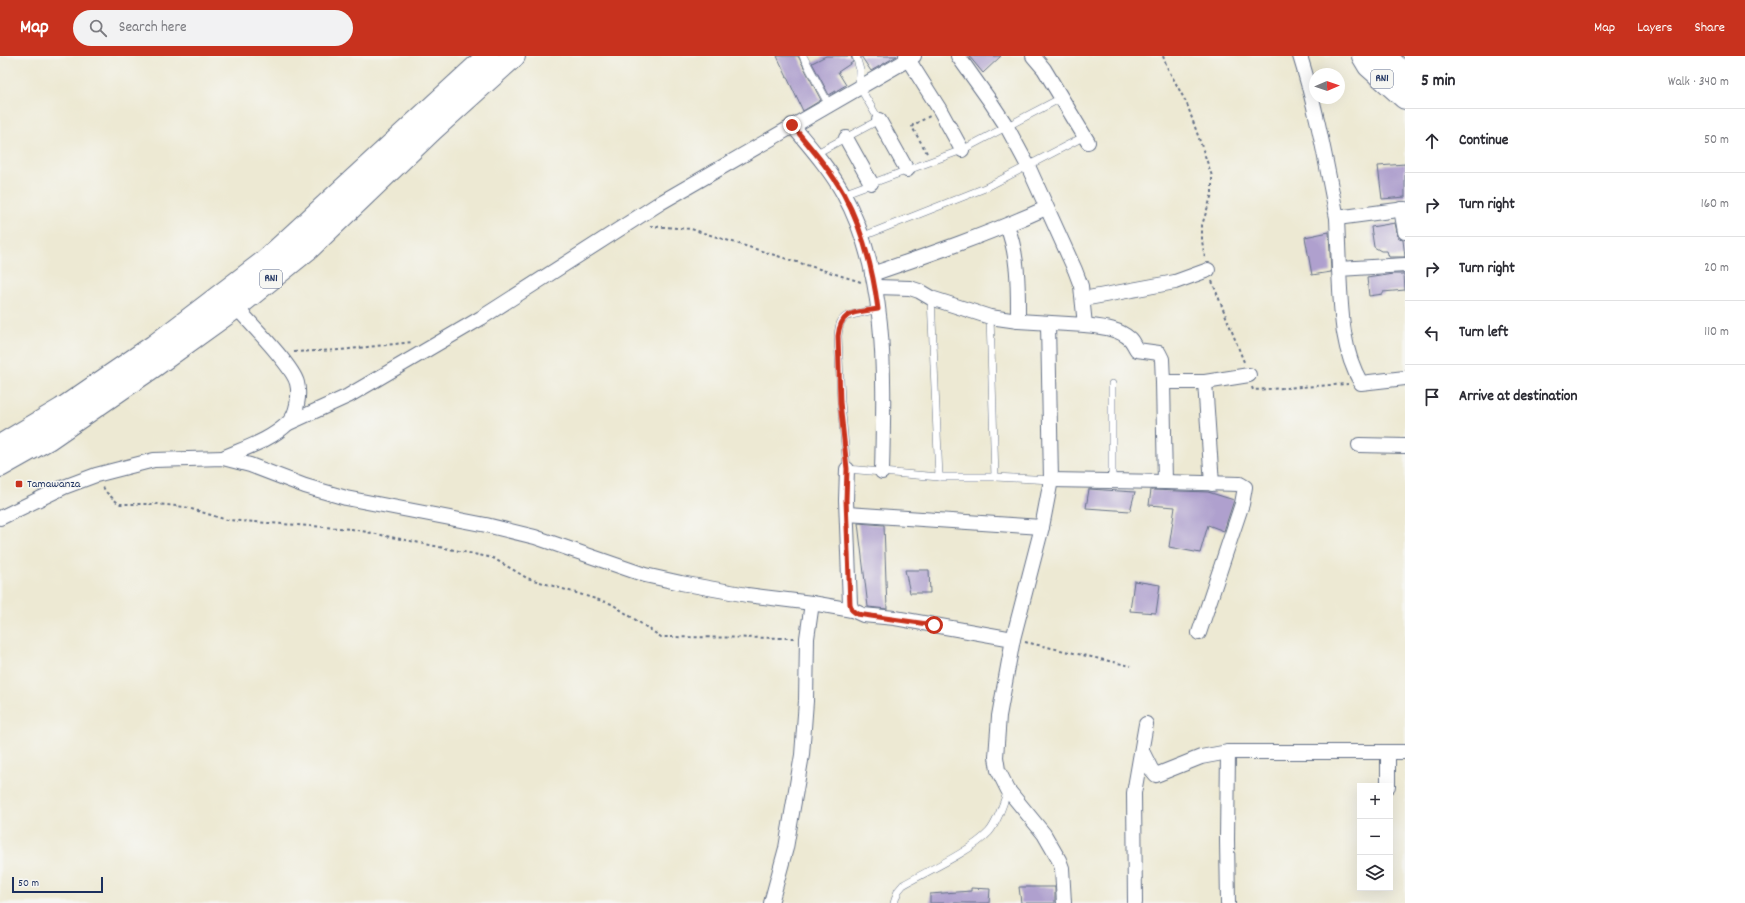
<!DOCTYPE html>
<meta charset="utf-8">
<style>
:root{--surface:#fff;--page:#f2f2f3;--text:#2b2b33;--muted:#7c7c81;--line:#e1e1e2;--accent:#c8321e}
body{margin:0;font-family:Dekko,sans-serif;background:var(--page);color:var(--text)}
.controls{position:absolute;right:12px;bottom:12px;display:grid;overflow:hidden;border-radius:0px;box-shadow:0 4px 16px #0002}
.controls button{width:36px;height:36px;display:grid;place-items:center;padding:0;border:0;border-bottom:1px solid var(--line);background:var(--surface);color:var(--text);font:20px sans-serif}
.compass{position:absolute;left:1309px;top:12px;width:36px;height:36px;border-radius:50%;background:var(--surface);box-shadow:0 4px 16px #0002;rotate:88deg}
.scale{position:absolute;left:12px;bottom:10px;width:91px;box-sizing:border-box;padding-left:4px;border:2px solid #1b2f5e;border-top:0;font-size:11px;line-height:14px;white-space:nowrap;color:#1b2f5e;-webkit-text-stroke:3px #f6f6f2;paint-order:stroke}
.stop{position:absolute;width:12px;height:12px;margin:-9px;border:3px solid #c8321e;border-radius:50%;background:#fff}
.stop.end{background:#c8321e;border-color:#fff;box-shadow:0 1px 4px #0008}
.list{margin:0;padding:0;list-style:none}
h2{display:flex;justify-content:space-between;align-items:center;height:52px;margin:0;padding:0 16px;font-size:17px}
h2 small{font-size:13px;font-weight:400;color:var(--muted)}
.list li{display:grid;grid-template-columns:26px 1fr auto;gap:12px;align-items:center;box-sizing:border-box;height:64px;padding:0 16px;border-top:1px solid var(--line)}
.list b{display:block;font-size:15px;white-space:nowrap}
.list em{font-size:13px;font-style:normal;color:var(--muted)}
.icon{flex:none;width:22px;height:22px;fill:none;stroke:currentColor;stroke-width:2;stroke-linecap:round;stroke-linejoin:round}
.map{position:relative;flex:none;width:1405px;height:847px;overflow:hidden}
header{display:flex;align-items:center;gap:24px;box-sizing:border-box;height:56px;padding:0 20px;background:var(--accent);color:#fff}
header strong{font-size:19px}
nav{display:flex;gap:22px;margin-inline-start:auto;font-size:14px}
.search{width:280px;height:36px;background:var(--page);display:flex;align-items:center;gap:10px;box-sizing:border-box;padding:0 14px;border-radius:22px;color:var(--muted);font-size:15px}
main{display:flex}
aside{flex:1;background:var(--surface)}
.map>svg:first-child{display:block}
.building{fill:#afa0ce}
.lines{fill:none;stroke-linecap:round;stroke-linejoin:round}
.lane-casing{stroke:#647087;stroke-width:8}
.street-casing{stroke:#647087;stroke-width:16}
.highway-casing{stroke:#647087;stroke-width:24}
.path{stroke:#647087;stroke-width:2;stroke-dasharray:3 3;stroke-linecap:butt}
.lane{stroke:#fff;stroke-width:7}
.street{stroke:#fff;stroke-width:14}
.highway{stroke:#fff;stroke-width:22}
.route{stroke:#c8321e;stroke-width:5}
.poi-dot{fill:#c8321e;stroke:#f6f6f2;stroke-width:1.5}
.labels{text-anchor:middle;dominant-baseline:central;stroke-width:3;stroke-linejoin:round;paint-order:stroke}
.shield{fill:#f6f6f2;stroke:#5d6b8a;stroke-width:1}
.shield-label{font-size:11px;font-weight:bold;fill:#1b2f5e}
.poi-label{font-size:12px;fill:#1b2f5e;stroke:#f6f6f2;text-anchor:start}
</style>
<header>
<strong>Map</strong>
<div class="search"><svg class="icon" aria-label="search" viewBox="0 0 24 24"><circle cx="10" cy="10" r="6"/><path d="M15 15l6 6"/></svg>Search here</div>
<nav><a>Map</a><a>Layers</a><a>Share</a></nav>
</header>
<main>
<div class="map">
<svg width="1405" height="847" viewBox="0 0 1405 847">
<rect width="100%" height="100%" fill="#f6f6f2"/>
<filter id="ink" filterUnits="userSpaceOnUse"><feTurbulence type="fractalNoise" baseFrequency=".025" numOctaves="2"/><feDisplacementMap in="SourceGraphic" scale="8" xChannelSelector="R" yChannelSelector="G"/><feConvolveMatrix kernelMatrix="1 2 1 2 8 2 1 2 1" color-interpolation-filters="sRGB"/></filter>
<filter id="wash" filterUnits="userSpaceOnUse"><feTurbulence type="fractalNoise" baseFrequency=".012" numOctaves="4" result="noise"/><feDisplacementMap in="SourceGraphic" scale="16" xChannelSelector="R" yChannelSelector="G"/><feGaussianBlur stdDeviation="0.9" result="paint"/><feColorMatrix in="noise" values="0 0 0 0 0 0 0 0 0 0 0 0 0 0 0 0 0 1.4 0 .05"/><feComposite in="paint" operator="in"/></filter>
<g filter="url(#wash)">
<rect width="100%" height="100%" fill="#ede9d3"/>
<g id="blocks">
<g class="building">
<path d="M777,0H798L821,44L803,55Z"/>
<path d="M826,0H851L853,6L838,16L846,29L829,39L812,7Z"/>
<path d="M861,0H897L871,15Z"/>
<path d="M969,0H1001L983,17Z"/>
<path d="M1405,108V141L1382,143L1378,110Z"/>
<path d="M1395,167L1398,181L1403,184L1405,201H1389L1387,195H1381L1374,191L1371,171Z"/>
<path d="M1329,176L1331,216L1312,219L1305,181Z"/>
<path d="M1393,218H1404L1405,234L1383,236V238L1369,240L1367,222Z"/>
<path d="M1089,433L1135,436L1130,455L1086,452Z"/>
<path d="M1151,434L1208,436L1234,444L1224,475L1208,469L1200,497L1169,491L1175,451L1149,449Z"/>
<path d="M858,467L884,469L887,553L868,551Z"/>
<path d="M905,514H929L930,537H910Z"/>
<path d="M1134,525L1160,529L1156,557L1130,555Z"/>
<path d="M1019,831H1055V847H1021Z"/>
<path d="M971,832L990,833L989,847H930V838L971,835Z"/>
</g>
</g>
</g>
<g filter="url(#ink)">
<use href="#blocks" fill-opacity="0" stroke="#647087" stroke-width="1"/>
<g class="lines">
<defs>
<g id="lane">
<path d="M803,0L829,49"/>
<path d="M815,98L879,64L859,30L860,14L856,0"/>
<path d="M843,138L962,94L1061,42"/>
<path d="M861,181L985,132L1085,80"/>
<path d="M878,253L847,260C839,264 839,272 838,280L841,346L847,413L939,421L931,242"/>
<path d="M1112,328V424"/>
<path d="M939,421H995L990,261"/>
<path d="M995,421L1051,424"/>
<path d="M894,847L898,835L903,829C927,815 970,796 989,776C998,765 1003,748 1008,734"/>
</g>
<g id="street">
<path d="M906,0L940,54L962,94"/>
<path d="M1033,0L1044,13L1088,86"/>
<path d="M1300,0C1317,54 1326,107 1337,162L1405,153"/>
<path d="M879,64L907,114"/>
<path d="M792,69C810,91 829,112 843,137C889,220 884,324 882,416"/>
<path d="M846,82L871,127"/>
<path d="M1401,153L1405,176"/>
<path d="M1337,162L1339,213"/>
<path d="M1007,170C1019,201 1018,233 1018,265"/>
<path d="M1405,209L1339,213C1341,251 1341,293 1361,327L1405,322"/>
<path d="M872,218C931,198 989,178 1046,152"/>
<path d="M876,231L910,232L919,235L931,242L990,261L1018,265L1085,269L1081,230L1075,214L1028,110L1007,71L990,45L958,0"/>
<path d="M1083,243L1175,226L1208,214"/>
<path d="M1048,268L1051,424L1042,471L1013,583L999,660L996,701L998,714L1008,734L1044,778L1059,804L1062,812L1064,847"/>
<path d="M1085,269C1100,271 1118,272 1130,283C1133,286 1134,290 1137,294L1159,297L1162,303L1163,326H1205L1249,319"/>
<path d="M1205,326L1212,428"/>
<path d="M289,367L348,340L481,262L660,147L914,0"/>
<path d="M1359,389L1405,390"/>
<path d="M223,402C245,392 271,384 288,367C297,359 300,339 297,327C293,310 249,266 236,251"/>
<path d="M847,413L846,444L850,548L852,554L863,559L895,562L1013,583"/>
<path d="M1051,424L1165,426L1163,326"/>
<path d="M1165,426L1240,428L1245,431L1242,448L1199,577"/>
<path d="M847,458L1042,471"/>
<path d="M0,462L64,431L96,419L154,404L223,402L250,409L305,430L346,442L486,469L535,481L645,519L681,527L747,539L812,547L852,554"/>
<path d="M1142,695L1151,713L1156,719L1201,701L1228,696H1405"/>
<path d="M1388,696V730"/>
<path d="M771,847L786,792L802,699L806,645L807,582L812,547"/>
<path d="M1135,847L1134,737L1146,668"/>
<path d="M1228,847L1227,784L1228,696"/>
</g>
<g id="highway">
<path d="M1363,0L1369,10L1405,42"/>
<path d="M1385,0L1405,19"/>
<path d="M0,390L62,353L154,290L264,206L488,0"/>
<path d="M0,410L48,383L154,310L236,251L308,193L432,74L514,0"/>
</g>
</defs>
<use href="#lane" class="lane-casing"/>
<use href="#street" class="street-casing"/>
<use href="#highway" class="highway-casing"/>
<g class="path">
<path d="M1163,0L1167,11L1187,48L1212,120V138L1202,169V185L1205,202"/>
<path d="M927,97L912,71L913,69L930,60"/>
<path d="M650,170L691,173L861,226"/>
<path d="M1212,225L1244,306"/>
<path d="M294,296L340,294L413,286"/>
<path d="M1252,331L1253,334L1348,328"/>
<path d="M103,431L106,436L119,448H158L185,451L227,464L352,473L493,502L527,522L612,548L661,581L794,582"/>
<path d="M1025,586L1131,610"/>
</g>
<use href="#lane" class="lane"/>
<use href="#street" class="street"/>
<use href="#highway" class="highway"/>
</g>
</g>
<g class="lines" filter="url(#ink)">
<path class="route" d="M792,69C810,91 829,112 843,137C862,172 873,214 878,253C856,257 841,253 838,280L840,346L847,413L846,444L850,548L852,554L857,558L934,569"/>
</g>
<rect class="poi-dot" x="15" y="424" width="8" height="8" rx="2"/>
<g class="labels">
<g class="shield">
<rect x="1371" y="14" width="22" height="18" rx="3"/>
<rect x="260" y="214" width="22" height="18" rx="3"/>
</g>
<g class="shield-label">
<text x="1382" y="23">RN1</text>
<text x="271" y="223">RN1</text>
</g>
<g class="poi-label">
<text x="27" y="428">Tamawanza</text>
</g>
</g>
</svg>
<div class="controls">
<button>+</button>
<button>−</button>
<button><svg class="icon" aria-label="layers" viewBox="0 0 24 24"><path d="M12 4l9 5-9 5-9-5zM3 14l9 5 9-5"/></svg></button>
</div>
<svg class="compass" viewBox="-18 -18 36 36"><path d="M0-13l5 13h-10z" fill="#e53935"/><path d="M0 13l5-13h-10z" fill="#7c7c81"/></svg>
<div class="scale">50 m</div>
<div class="stop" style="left:934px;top:569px"></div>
<div class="stop end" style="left:792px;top:69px"></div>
</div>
<aside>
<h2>5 min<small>Walk · 340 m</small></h2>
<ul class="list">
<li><svg class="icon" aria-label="ahead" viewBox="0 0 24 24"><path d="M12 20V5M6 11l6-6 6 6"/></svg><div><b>Continue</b></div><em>50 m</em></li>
<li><svg class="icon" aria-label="right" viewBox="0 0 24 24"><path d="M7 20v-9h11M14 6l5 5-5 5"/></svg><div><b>Turn right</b></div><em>160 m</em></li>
<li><svg class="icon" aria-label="right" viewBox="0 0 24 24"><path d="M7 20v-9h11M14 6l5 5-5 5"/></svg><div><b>Turn right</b></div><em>20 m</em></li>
<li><svg class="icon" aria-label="left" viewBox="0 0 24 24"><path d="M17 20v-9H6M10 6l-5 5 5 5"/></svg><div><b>Turn left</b></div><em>110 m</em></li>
<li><svg class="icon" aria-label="arrive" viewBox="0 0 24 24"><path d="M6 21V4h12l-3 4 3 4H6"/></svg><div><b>Arrive at destination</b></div></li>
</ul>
</aside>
</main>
